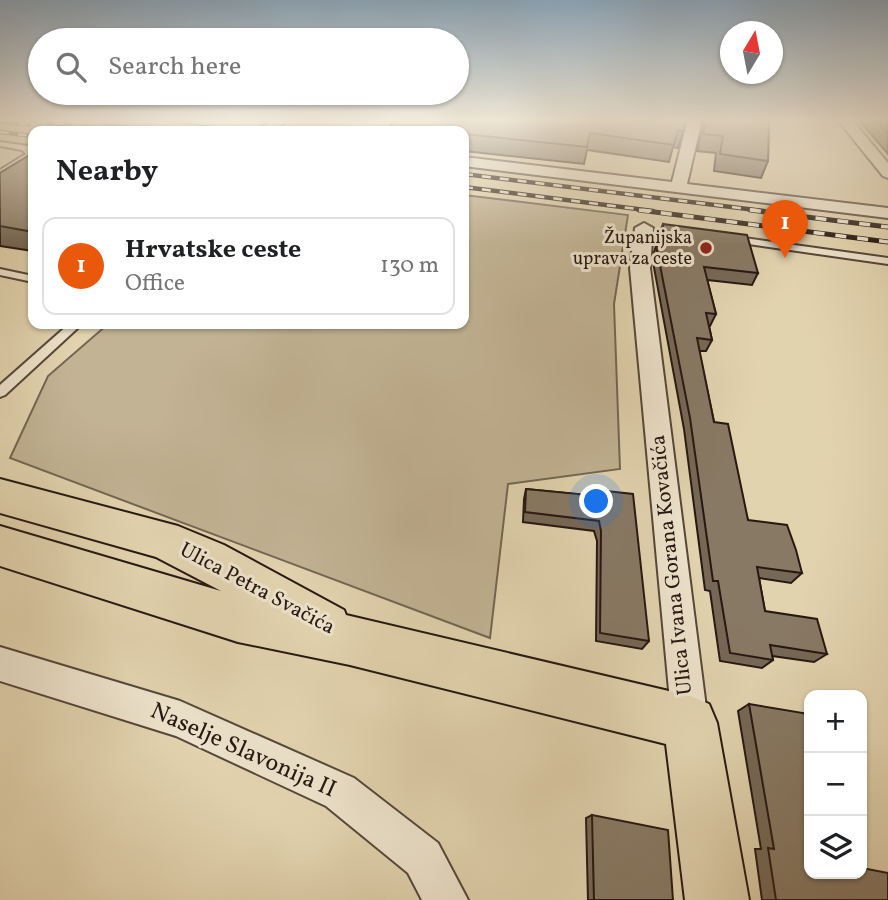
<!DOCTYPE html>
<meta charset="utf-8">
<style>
:root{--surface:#fff;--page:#f6f6f6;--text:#202124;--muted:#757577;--line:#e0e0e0;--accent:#ea580c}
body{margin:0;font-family:Vollkorn,serif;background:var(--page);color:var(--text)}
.controls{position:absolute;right:21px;bottom:21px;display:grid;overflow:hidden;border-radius:14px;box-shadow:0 2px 5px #0004}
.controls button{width:63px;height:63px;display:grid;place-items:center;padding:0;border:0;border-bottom:2px solid var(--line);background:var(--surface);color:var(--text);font:35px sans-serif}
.compass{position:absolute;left:720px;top:21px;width:63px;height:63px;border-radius:50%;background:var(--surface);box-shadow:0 2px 5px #0004;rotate:10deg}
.you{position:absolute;left:597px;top:502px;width:24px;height:24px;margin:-18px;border:5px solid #fff;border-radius:50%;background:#1a73e8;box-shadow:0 0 0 10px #1a73e833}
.badge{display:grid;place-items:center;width:46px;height:46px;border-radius:50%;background:var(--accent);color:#fff;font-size:23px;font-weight:700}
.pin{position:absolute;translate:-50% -58px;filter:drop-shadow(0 2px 4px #0008)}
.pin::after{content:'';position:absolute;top:37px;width:24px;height:21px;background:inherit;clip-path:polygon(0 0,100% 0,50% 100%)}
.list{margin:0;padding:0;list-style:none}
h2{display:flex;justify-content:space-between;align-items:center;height:91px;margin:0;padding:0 28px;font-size:30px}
h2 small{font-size:23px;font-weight:400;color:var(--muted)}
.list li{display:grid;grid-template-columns:46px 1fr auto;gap:21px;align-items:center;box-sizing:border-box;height:98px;margin:0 14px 14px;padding:0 14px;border:2px solid var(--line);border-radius:14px}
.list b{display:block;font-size:26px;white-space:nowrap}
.list p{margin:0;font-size:23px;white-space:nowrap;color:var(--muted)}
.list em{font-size:23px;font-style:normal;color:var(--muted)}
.icon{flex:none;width:38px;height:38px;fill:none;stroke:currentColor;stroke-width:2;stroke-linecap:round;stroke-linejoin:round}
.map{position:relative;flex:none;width:888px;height:900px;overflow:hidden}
.search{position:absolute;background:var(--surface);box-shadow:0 2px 5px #0004;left:28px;top:28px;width:441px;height:77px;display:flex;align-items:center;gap:18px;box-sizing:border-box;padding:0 24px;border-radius:38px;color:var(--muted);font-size:26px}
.panel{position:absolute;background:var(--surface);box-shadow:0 2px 5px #0004;left:28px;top:126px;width:441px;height:203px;border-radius:14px}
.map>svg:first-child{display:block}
.green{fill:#c2b394;stroke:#746653;stroke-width:2}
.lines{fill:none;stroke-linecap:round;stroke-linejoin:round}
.service-casing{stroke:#564739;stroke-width:4}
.minor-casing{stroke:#564739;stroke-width:4}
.primary-casing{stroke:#271812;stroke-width:4}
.service{fill:#ece2cb;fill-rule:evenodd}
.minor{fill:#ece2cb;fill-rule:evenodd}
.primary{fill:#e2d3af;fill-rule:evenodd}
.rail-far1-casing{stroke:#271812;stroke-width:4.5}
.rail-casing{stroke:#271812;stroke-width:5}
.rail-far1{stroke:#ece2cb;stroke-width:2.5;stroke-dasharray:9;stroke-linecap:butt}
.rail{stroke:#ece2cb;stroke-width:3.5;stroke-dasharray:11;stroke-linecap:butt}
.wall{fill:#756856;stroke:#271812;stroke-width:2}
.building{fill:#887964;stroke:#271812;stroke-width:2}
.poi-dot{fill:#8f2418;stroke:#ece2cb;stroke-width:2.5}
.labels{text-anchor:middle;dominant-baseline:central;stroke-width:6;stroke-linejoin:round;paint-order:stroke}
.far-poi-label{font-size:18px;fill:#271812;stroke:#ece2cb;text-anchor:end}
.street-label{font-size:21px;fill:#271812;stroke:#ece2cb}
.near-street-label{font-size:24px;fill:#271812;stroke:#ece2cb}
</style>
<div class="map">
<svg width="888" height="900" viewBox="0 0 888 900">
<rect width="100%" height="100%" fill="#e2d3af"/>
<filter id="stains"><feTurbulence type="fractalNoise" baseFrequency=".00286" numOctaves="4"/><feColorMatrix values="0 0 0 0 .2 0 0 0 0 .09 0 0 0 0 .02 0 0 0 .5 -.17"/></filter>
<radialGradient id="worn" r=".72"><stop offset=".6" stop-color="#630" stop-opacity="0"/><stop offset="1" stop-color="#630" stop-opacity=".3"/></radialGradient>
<path class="green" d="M464,195L628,215L614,304L620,469L508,484L490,638L10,458L48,376L108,324H464Z"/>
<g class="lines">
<defs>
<g id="service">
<path d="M0,142L28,146L33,156L0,176V170L26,154L22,150L0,146Z"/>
<path d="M730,236L888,258V264L727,241L725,239Z"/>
<path d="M0,269L33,276V282L0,275Z"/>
<path d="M69,324H82L5,395L0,397V385Z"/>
</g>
<g id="minor">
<path d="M98,119H138L209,127L216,131H176L105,123Z"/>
<path d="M274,119H290L272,131H256Z"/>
<path d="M688,119H702L687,184L888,208V218L464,166V157L672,182Z"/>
<path d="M837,119H851L888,163V178L883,176Z"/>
<path d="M644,223L653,228L650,268L708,723L703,736L690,741L677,736L672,723L630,268L635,228Z"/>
<path d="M0,647L180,701L354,778L438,843L468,900H422L408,873L326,806L176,736L0,681Z"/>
</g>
<path id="primary" d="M0,479L178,526L224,545L344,610L346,615L690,696L709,704L717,723L749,900H685L666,744L350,665L238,642L0,566V526L221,591L156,557L0,513Z"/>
</defs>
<use href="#service" class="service-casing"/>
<use href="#minor" class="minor-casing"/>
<use href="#primary" class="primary-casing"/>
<use href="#service" class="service"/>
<use href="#minor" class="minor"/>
<use href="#primary" class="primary"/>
<defs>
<g id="rail-far1">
<path d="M19,119L119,131"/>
<path d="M0,121L29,125"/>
<path d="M0,132L33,136"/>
<path d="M464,174L764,211"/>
<path d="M464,187L653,211"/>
</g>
<g id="rail">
<path d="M639,210L888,242"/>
<path d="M750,210L888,227"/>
</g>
</defs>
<use href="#rail-far1" class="rail-far1-casing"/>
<use href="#rail" class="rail-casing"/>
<use href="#rail-far1" class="rail-far1"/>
<use href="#rail" class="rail"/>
</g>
<g class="wall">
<path d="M687,119L678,148L673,147L669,162L587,150L584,164L464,151V131H390V126Z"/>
<path d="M704,119H769L768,161L761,178L714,171L716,153L697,151Z"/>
<path d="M858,119H888V154Z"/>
<path d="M33,153V251L0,246V173Z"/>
<path d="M663,224L758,273L752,285L707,280L716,314L710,326H709L712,340L706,351H699L714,422L748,520L802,573L791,583L759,578L765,611L827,654L814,662L772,656L773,660L762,668L720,661L710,591L705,590L684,429L653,262L654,252L658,240H659V235Z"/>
<path d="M526,489L596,496L598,490L649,641L642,649L596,641L597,541L594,531L523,522L524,499Z"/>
<path d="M749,704L809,874L888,900H762L755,849H761L738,711Z"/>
<path d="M592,815L673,900H588L586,818Z"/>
</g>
<g class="building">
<path d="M396,119H687L683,131L678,130L674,145L590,133L587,147L464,134V131H438L390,126Z"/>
<path d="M707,119H769L768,161L720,154L723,136L703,134Z"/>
<path d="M875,119H888V133Z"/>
<path d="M33,153V232L0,226V173Z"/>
<path d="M663,224L747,235L758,273L704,267L716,314L706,313L712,340L697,338L714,422L728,424L748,520L787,525L796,550L802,573L757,567L765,611L817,619L827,654L770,645L773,660L730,653L718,581H713L690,418L657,250L658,240L663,241Z"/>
<path d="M526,489L598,496V490L633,494L649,641L600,633L601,531L599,521L525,512Z"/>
<path d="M749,704L809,714V874H862V868L888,873V900H776L768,848L774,849Z"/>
<path d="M592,815L668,830L673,900H594Z"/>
</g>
<linearGradient id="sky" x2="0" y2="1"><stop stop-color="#8ca7bc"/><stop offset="0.49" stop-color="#f2ebdb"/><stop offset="1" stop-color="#f2ebdb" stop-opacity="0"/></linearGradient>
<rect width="888" height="245" fill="url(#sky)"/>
<circle class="poi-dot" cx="706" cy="248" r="7"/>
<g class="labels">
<g class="far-poi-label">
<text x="692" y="238">Županijska<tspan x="692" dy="21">uprava za ceste</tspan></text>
</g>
<g class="street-label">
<text transform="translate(672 565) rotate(-96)">Ulica Ivana Gorana Kovačića</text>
<text transform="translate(257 589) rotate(28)">Ulica Petra Svačića</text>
</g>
<g class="near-street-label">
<text transform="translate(243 751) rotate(24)">Naselje Slavonija II</text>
</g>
</g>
<rect width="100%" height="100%" filter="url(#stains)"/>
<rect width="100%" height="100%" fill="url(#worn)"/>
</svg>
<div class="controls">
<button>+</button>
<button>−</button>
<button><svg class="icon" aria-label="layers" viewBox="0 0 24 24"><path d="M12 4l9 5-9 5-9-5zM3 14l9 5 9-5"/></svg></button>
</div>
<svg class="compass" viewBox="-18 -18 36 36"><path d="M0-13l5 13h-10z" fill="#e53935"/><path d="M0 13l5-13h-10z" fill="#757577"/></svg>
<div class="you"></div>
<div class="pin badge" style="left:785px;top:258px">1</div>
<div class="search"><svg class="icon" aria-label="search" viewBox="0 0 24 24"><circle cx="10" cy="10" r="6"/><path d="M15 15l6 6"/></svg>Search here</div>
<section class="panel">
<h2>Nearby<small></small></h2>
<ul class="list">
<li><span class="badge">1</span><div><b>Hrvatske ceste</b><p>Office</p></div><em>130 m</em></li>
</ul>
</section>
</div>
